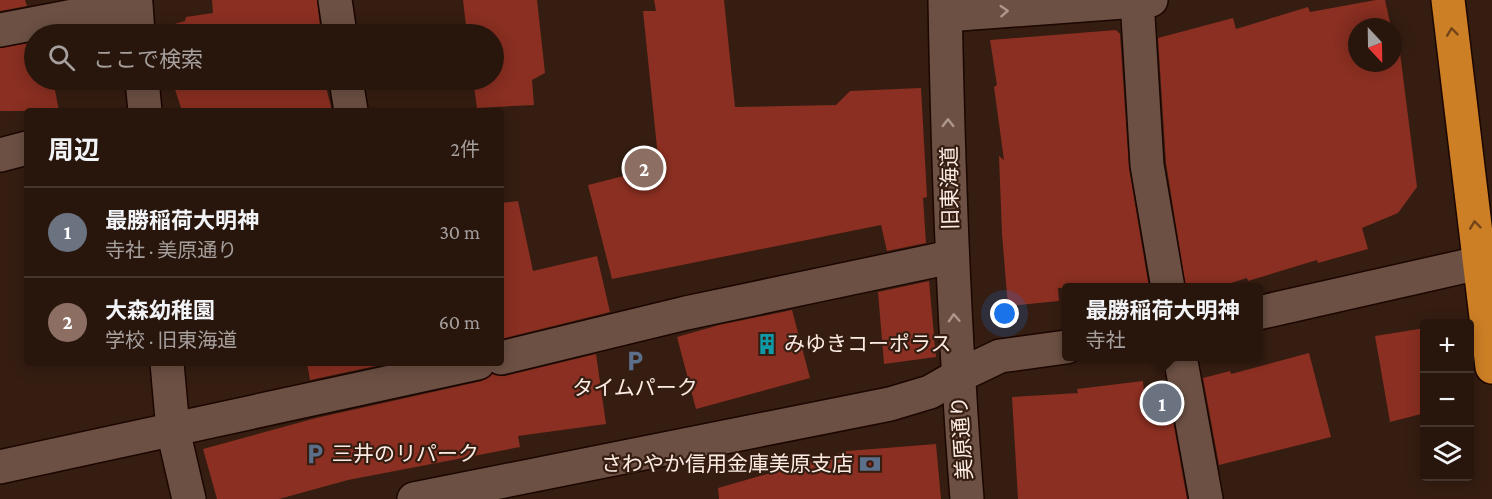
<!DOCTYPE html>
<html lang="ja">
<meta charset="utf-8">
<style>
:root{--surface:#28160d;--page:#34231b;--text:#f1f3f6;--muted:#a59f9d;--line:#44352e;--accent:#fd9c57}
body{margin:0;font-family:"Crimson Pro","Noto Sans JP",serif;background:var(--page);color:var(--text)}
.controls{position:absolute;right:18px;bottom:18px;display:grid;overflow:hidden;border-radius:6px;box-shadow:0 3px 15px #0003}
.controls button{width:54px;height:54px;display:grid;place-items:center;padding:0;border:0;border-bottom:2px solid var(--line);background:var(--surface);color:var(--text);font:30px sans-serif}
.compass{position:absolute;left:1348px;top:18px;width:54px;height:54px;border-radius:50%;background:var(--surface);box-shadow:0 3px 15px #0003;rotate:158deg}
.you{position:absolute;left:1005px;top:314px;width:21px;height:21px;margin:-15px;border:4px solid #fff;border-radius:50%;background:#1a73e8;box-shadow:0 0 0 9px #1a73e833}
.badge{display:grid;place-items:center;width:39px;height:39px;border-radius:50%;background:var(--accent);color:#fff;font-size:20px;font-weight:700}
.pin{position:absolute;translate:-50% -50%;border:3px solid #fff;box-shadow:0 2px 6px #0006}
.popup{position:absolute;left:1062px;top:283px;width:201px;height:78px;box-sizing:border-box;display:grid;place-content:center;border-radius:6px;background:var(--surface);filter:drop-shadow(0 2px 4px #0005);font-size:20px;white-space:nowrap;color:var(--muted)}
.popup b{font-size:22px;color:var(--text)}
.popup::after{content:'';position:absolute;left:50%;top:100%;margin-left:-12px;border:12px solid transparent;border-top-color:var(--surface)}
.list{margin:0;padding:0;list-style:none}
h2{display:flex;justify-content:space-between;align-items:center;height:78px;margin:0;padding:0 24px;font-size:26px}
h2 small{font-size:20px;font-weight:400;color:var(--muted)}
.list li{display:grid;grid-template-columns:39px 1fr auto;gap:18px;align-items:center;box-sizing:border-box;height:90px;padding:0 24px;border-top:2px solid var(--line)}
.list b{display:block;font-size:22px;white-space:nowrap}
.list p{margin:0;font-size:20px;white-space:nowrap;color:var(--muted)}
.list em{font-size:20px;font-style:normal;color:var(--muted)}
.icon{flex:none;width:33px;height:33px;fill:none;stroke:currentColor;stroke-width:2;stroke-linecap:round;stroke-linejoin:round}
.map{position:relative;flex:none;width:1492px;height:499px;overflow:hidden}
.search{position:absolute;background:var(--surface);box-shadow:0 3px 15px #0003;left:24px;top:24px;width:480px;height:66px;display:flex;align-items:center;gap:15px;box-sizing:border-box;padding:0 21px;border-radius:33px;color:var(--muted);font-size:22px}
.panel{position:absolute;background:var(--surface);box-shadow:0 3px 15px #0003;left:24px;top:108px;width:480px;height:258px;border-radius:6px}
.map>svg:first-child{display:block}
.building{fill:#8a2f21}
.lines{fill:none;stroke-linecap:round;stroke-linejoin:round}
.minor-casing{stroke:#1b0600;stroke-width:36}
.highway-casing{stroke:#1b0600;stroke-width:36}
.minor{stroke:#6c5043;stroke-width:33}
.highway{stroke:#cd7f25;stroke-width:33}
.oneway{stroke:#ad968b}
.oneway2{stroke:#724419}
.labels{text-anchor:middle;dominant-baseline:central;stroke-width:4.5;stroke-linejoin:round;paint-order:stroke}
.street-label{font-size:21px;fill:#fcebe3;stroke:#351d11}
.poi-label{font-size:21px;fill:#fcebe3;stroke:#351d11;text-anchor:start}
</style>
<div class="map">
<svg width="1492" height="499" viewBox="0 0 1492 499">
<rect width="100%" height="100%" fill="#351d11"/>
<g class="building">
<path d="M0,0H25L27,6L0,11Z"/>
<path d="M212,0H317L321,34H159L157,29L185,21L186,17L213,13Z"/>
<path d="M463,0H537L545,73L532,80L534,105L477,108L473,80H494V34H467Z"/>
<path d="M654,0H724L735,107L836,105L850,91L921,88L927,197L923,198L926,243L887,251L881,225L612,279L588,185L659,167L643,11H656Z"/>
<path d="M1376,0H1385L1391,27H1357V63H1393V29H1397L1417,187L1398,213L1362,228L1368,249L1318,263L1317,260L1248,281L1247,278L1215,288H1186L1166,163L1158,38L1233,18L1236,29L1308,7L1310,12Z"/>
<path d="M1116,30L1120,34L1129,168L1149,288H1058L1059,301L1008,306L1002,234L999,156L1004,160L994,87L997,85L990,40Z"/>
<path d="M34,42V80H53L59,111H0V48Z"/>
<path d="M172,80H328V87H326L332,111H182Z"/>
<path d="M518,201L533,271L597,256L610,312L501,339V203Z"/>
<path d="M929,281L936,357L884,364L878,292Z"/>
<path d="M792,310L810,378L696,409L677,337L719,325Z"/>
<path d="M1425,328V413L1390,422L1375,336Z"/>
<path d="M1309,353L1331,437L1219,465L1203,378L1230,371L1231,374Z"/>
<path d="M596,354L606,424L518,436L520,447L348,480L279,499H217L203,449L316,418L482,381L492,374L505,376Z"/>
<path d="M307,363H390L310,380Z"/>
<path d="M1143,381L1144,393L1167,387L1187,499H1018L1012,397L1078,393L1077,389Z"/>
<path d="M936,444L941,499H719L718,488L847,451Z"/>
</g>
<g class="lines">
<defs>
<g id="minor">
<path d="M335,0L340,34"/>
<path d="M945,0C948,167 954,333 967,499"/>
<path d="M1137,0L1147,165L1168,288"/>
<path d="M946,15L1151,0"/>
<path d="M0,30L136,4L138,34"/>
<path d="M142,80L145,111"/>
<path d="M346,80L351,111"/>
<path d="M0,155L27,148"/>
<path d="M1258,313L1492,260"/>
<path d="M1180,356L1206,499"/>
<path d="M501,358L686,313L951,257"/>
<path d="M167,363L173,430L189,499"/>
<path d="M0,467L478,363"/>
<path d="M414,499L890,404L930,392L958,376L1000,356L1066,347"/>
</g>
<path id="highway" d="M1448,0L1492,367"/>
</defs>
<use href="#minor" class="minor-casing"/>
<use href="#highway" class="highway-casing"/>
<use href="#minor" class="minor"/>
<use href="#highway" class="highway"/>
</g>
<defs><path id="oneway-chevron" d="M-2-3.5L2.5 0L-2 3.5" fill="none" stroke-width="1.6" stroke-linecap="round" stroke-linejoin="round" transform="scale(1.5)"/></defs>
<g class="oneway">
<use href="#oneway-chevron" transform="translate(1004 11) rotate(-4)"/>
<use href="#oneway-chevron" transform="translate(948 123) rotate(-91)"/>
<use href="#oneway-chevron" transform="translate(954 318) rotate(-93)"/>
</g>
<g class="oneway2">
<use href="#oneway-chevron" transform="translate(1452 32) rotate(-97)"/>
<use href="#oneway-chevron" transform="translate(1475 225) rotate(-97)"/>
</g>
<defs>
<symbol id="building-bare" viewBox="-9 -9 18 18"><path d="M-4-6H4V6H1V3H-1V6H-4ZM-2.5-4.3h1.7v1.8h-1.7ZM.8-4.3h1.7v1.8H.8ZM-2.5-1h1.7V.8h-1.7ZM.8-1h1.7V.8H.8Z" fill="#0f9aa8" stroke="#351d11" stroke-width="2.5" paint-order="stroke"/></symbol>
<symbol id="parking-bare" viewBox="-9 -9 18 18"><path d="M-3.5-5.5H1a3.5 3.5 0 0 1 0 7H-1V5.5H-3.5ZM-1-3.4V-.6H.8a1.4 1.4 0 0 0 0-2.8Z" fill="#5c6f8a" stroke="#351d11" stroke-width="2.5" paint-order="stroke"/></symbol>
<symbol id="bank-bare" viewBox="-9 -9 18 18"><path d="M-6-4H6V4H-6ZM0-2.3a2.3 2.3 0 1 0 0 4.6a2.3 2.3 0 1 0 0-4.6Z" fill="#5c6f8a" stroke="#351d11" stroke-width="2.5" paint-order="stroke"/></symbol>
</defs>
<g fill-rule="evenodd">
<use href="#building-bare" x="752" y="329" width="30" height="30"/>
<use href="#parking-bare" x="620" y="346" width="30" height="30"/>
<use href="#parking-bare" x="300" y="439" width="30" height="30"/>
<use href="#bank-bare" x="855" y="449" width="30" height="30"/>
</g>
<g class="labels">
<g class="street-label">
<text transform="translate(950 188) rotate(-91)">旧東海道</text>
<text transform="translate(962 438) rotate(-94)">美原通り</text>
</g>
<g class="poi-label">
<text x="784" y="344">みゆきコーポラス</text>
<text x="635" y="388" text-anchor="middle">タイムパーク</text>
<text x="332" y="454">三井のリパーク</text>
<text x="853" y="464" text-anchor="end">さわやか信用金庫美原支店</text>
</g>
</g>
</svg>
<div class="controls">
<button>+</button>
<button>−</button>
<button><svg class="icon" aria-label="layers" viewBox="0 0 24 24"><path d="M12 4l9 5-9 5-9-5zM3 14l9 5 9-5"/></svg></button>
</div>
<svg class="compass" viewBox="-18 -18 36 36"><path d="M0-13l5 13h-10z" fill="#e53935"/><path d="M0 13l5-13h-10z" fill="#a59f9d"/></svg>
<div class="you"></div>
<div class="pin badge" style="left:1162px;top:403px;background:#6b7280">1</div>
<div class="popup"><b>最勝稲荷大明神</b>寺社</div>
<div class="pin badge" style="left:644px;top:168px;background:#8d6e63">2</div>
<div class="search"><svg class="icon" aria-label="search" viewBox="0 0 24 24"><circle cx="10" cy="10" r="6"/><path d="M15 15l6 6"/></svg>ここで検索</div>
<section class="panel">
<h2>周辺<small>2件</small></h2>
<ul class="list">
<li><span class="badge" style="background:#6b7280">1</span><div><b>最勝稲荷大明神</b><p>寺社 · 美原通り</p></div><em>30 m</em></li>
<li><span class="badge" style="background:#8d6e63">2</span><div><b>大森幼稚園</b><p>学校 · 旧東海道</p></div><em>60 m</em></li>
</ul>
</section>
</div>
